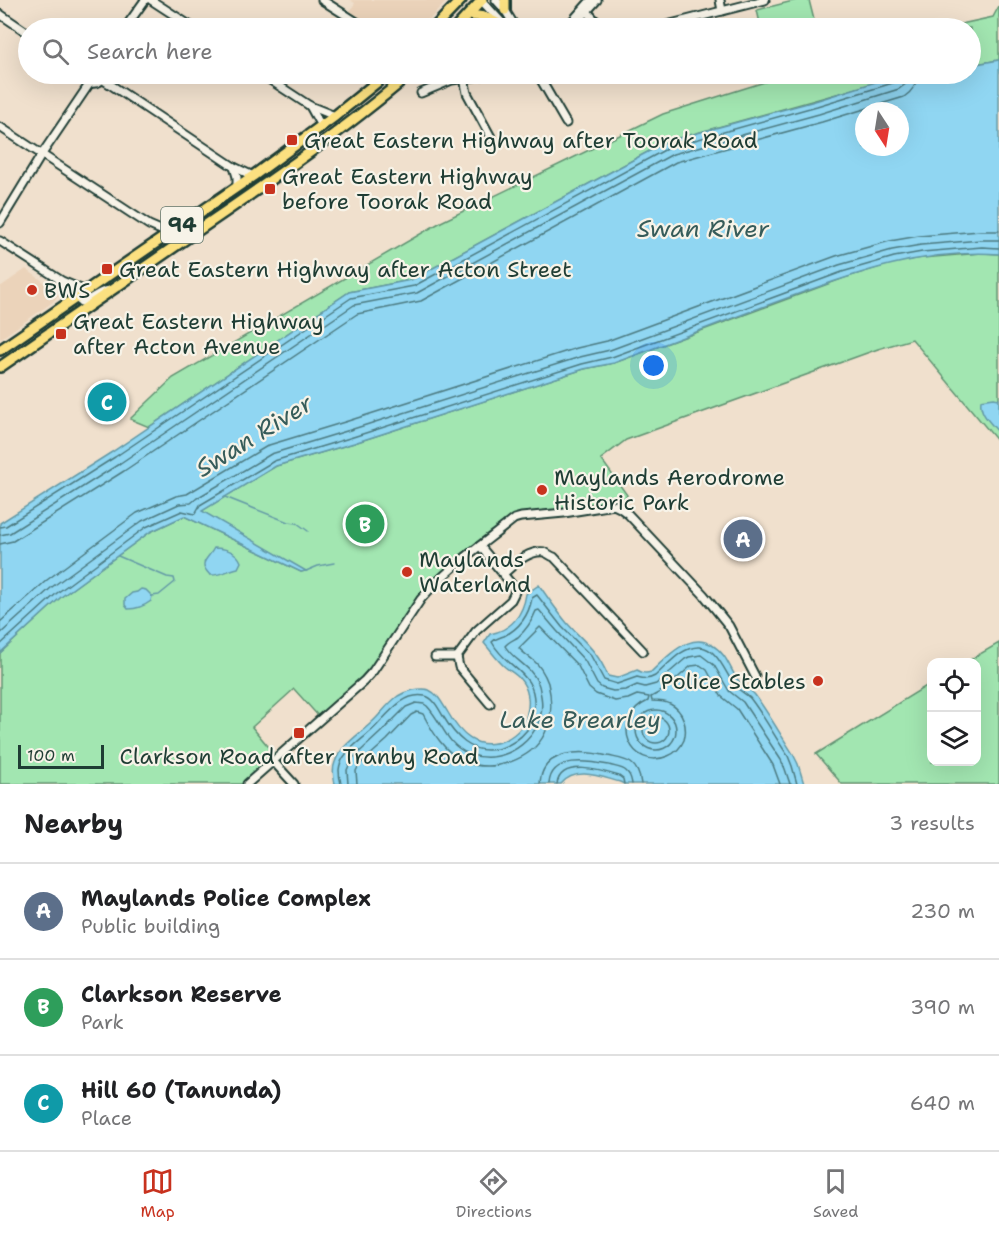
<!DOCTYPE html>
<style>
:root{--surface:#fff;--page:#f2f2f2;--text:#202124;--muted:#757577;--line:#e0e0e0;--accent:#c8321e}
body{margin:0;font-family:"Shantell Sans",sans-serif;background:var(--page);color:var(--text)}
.controls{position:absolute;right:18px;bottom:18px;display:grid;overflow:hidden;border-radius:12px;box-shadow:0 6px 24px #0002}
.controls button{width:54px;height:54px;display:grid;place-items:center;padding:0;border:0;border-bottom:2px solid var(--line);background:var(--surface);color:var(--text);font:30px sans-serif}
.compass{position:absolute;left:855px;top:102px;width:54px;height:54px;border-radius:50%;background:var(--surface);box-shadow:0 6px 24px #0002;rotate:168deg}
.scale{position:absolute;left:18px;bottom:15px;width:86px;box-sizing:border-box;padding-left:6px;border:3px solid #1f3d34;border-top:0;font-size:16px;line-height:21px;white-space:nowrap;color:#1f3d34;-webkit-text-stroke:4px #f7f3e8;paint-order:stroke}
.you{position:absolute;left:654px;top:366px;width:21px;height:21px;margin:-15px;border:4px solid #fff;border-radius:50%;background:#1a73e8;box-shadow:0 0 0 9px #1a73e833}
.badge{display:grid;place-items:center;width:39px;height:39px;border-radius:50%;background:var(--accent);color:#fff;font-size:20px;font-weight:700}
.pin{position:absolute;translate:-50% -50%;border:3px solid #fff;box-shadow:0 2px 6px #0006}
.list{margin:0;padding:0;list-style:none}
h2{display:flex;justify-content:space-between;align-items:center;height:78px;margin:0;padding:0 24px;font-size:26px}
h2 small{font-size:20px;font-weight:400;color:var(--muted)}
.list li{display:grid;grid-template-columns:39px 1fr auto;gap:18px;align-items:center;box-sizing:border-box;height:96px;padding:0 24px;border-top:2px solid var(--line)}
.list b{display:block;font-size:22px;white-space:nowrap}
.list p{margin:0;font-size:20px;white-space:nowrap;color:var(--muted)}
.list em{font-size:20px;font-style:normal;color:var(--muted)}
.icon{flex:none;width:33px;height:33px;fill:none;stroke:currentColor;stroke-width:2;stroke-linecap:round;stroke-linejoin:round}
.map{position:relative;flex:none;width:999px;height:784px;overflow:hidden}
.search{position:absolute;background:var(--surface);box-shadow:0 6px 24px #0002;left:18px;right:18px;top:18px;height:66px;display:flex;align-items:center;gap:15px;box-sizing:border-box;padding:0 21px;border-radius:33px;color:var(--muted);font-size:22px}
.sheet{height:366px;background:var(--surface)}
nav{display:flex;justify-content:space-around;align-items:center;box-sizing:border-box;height:84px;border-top:2px solid var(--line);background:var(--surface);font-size:16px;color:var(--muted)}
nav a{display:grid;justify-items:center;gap:3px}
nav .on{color:var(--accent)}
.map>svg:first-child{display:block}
.built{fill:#ebd3ba}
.green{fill:#a2e6b1;stroke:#609272;stroke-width:1.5}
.water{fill:#90d6f2;stroke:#6399a6;stroke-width:1.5;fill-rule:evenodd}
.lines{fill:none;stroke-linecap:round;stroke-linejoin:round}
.shore{stroke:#4c7a80;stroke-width:1.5}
.stream{stroke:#6399a6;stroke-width:1.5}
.minor-casing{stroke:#1f3d34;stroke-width:11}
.highway-casing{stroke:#1f3d34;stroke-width:14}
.minor{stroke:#f7f3e8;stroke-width:7}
.highway{stroke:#fbe080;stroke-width:9}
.poi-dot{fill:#c8321e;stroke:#f7f3e8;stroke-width:2}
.labels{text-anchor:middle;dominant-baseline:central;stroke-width:4.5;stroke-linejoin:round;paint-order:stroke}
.shield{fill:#f7f3e8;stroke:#60746a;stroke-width:1.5}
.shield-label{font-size:21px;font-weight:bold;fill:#1f3d34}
.poi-label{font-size:22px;fill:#1f3d34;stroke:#f7f3e8;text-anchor:start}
.water-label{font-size:24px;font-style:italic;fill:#365c5a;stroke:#f7f3e8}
</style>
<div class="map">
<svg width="999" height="784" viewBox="0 0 999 784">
<rect width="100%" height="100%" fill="#f0e0cd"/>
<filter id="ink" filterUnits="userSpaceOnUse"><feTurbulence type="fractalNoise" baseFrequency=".0167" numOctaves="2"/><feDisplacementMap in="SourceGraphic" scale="12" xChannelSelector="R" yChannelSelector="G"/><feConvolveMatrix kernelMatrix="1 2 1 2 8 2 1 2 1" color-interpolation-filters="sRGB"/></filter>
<g filter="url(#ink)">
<g class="built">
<path d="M350,0H448L421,28H377L350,11L355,3Z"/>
<path d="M26,269L58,292V296L53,302L0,339V287Z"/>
</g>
<g class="green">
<path d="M797,0H809L816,28H761L757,10Z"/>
<path d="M999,6V60L971,65L970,28H943L993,17Z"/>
<path d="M770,74H908L668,141L411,280L349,292L149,427L130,419L173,378L441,222L663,114L771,80Z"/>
<path d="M982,253L999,254V443L912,339L878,349L626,440L601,459L627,495L620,508L521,516L430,587L373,671L321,719L294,689L252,727L278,758L247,784H0V653L61,597L150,532L184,516L301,572L305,571L201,511L276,466L354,443L584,369L614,363L844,278L896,262L922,258Z"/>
<path d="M999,643V783L997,784H842L816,754L931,683L932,762H976V662H966Z"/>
</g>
<g class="water">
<path d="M999,60V254C925,249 858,272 790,297C731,318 672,342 614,363L584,369L354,443L276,466L202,511L306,571L301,572L184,516L150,532L61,597L0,653V523L112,452L349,292L411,280L668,141L815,101L901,74H970L971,65ZM864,111H900V147H864Z"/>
<path d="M994,398L999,399V433C991,423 979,414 981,400Z"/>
<path d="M214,548C224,548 237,551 241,562L238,568C228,570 220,576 210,575C197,562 208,560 214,548Z"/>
<path d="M539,585C548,598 557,611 567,623C585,643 597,650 608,676L617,678L637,670C643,673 645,674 651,672C672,652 698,623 724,656C729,663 732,672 738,680C742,686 750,689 755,695C769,714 780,734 793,754L798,764L804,784H624L620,782C601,777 576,766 561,784H335C333,776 332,769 335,762C341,745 360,734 372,722C381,714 388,703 398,696C406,691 420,687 429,690C438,694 442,703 447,711C460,734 476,752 505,740C517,734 525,726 527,713C530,701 528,688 520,679C516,674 510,671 505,667C497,660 491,651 484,643L490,634C511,630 523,615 526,594Z"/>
<path d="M141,589L146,590L152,596L151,601C143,607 137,609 128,609L125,605V599L132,593L137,592Z"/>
</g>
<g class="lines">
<g class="shore">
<path d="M0,527L6,526L115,457L351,298L414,286L670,147L817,106L896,82L900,79L901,74"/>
<path d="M0,535L10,533L119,464L354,305L417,293L673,154L819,114L899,89L907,83L909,74"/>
<path d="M0,544L13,541L124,471L357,314L421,301L676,162L822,122L904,97C913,91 917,84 918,74"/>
<path d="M0,622L47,580L137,513L176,496L187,494L269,445L348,421L577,348L607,341L836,256L890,241L919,236L980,231H999"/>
<path d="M0,634L52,587L142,521L179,504L191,503L197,498L271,454L350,430L580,357L610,350L839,265L892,250L921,245L981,240H999"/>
<path d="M0,645L57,593L146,527L182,511L195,514L200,505L274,461L353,437L582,364L612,357L842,272L894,257L922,252L982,247L999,248"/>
<circle cx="656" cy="730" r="20"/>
<circle cx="656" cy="730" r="13"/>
<path d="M341,784C340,780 339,775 339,770C340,754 359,742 370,732C385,719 401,691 425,696C434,698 438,708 443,716C455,736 471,755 497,749C509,746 519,740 527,730C532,724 533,716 534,708C537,671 506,669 492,642C496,638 499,638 504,636C520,628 529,614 532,598L537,595L562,627L591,656L604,680L617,684L637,677C644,679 648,680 655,676C668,665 682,646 700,647C717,648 725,672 733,683C737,690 745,693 750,698C764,716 775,737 788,756L792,766L797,784"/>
<path d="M348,784L347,770L352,759L380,733L406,707L416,703L424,704L427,706C443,723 445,744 469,754C506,768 548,735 541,696C540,692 540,687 538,683C531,666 513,660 505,646C508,642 513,640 518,637C526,630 532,621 536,611L539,610L557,631L585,661L597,684L602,688L613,691L626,690L637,685L645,687L656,684L685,659L689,657L701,655L714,665L729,691L743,702L781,760L785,769L790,784"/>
<path d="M357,784L356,771L359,765L387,740L411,715L417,712L423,714C433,733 445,753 465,762C493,773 532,760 545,733C552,718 552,699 548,683C545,675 539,665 533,660C528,656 523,653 519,648L540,627L578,666L589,688L596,694L615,701L628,699L637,695L649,697L648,701C608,719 631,772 668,756C676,753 681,747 684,740C688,727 683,710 670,704C665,701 658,701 652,701L651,697L664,690L691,666L700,665L707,670L721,696L737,709L773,765L780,784"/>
<path d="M540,784C542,748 583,750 608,756C616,758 625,759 631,763C638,768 640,776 641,784"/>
<path d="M549,784C551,755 589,761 609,765C614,767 622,767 626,771C631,775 631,779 632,784"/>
<path d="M557,784C561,758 603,771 619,776L623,779L624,784"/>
</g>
<g class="stream">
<path d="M225,497L288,522L297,523L308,531"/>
<path d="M118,556L167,577L174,578L175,582L159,595L152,596"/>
<path d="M306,571L318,566L334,563"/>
</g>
<defs>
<g id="minor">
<path d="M151,0L194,28"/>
<path d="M322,0L366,28"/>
<path d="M481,0L506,27"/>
<path d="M496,0L505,10L516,28"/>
<path d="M720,0L722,11"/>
<path d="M586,10L602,28"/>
<path d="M0,14L28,33"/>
<path d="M125,28L145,0"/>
<path d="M566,28L591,0"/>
<path d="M572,28L597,0"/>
<path d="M655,28L765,0"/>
<path d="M85,74L87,80L90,83"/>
<path d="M261,74L310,106L335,116"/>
<path d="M540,74L541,80L566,123"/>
<path d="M464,78L467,93L492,139"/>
<path d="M102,79L234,167L253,176"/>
<path d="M90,83C98,84 102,82 103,74"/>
<path d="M421,93L452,80L493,74"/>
<path d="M310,106L321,126"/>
<path d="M0,127L149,225L170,234"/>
<path d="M234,167L237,177V187"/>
<path d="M0,223L42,154L90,83"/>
<path d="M0,241L62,281L86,291"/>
<path d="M63,284L70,293L81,302C93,300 97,291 110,290"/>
<path d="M480,546L513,586L515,592L511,600L476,631L457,657L459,667L490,704"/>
<path d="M503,574C514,565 528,550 544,552C548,553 550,556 554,557L643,651"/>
<path d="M435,657H457"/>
<path d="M273,761L294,784"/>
<path d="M247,784L364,681L373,671L421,599C448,568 483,544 514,519L521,517L564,513L614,505L620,508L628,514L704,595L729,626L755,676"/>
</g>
<g id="highway">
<path d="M505,0V10"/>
<path d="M469,15L485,17L507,28"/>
<path d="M434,28L461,0"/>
<path d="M456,28L482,0"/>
<path d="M0,350L253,176L335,116L387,74"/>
<path d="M0,367C71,318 142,269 213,220C280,174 348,127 410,74"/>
</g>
</defs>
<use href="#minor" class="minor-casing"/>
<use href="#highway" class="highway-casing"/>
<use href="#minor" class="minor"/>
<use href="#highway" class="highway"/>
</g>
</g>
<g class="poi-dot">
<rect x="286" y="134" width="12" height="12" rx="3"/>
<rect x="264" y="183" width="12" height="12" rx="3"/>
<rect x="101" y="263" width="12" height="12" rx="3"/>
<circle cx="32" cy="290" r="6"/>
<rect x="55" y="328" width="12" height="12" rx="3"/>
<circle cx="542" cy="490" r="6"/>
<circle cx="407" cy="572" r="6"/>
<circle cx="818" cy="681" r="6"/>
<rect x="293" y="727" width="12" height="12" rx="3"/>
</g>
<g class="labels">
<rect class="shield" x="161" y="207" width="42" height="36" rx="4.5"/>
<g class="shield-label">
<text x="182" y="225">94</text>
</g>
<g class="poi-label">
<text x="304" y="140">Great Eastern Highway after Toorak Road</text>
<text x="282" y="176">Great Eastern Highway<tspan x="282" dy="25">before Toorak Road</tspan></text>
<text x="119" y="269">Great Eastern Highway after Acton Street</text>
<text x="44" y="290">BWS</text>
<text x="73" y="321">Great Eastern Highway<tspan x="73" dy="25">after Acton Avenue</tspan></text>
<text x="554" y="477">Maylands Aerodrome<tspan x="554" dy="25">Historic Park</tspan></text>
<text x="419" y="559">Maylands<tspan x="419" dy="25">Waterland</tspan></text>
<text x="806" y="681" text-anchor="end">Police Stables</text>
<text x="299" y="756" text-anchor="middle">Clarkson Road after Tranby Road</text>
</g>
<g class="water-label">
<text x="703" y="229">Swan River</text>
<text transform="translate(254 436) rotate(-32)">Swan River</text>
<text x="580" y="720">Lake Brearley</text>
</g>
</g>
</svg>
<div class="controls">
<button><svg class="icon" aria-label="locate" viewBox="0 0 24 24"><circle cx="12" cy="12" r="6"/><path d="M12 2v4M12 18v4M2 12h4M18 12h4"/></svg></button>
<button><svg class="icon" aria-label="layers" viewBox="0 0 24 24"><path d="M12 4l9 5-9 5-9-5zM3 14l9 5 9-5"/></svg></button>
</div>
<svg class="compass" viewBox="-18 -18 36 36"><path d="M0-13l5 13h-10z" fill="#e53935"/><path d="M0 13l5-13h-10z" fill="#757577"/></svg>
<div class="scale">100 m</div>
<div class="you"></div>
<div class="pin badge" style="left:743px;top:539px;background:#5c6f8a">A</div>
<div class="pin badge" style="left:365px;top:524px;background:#2e9e5b">B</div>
<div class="pin badge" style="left:107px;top:402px;background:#0f9aa8">C</div>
<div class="search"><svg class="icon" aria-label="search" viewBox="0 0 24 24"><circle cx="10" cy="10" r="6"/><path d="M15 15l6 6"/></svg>Search here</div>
</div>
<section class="sheet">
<h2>Nearby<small>3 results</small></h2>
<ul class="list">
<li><span class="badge" style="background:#5c6f8a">A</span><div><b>Maylands Police Complex</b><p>Public building</p></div><em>230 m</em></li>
<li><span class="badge" style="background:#2e9e5b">B</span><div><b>Clarkson Reserve</b><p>Park</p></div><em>390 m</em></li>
<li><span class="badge" style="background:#0f9aa8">C</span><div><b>Hill 60 (Tanunda)</b><p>Place</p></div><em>640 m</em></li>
</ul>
</section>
<nav>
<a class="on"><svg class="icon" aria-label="map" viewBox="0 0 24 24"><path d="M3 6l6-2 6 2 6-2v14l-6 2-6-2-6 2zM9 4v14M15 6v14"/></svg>Map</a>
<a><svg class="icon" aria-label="directions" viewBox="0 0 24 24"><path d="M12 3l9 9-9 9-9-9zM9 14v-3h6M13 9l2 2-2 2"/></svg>Directions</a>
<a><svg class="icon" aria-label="saved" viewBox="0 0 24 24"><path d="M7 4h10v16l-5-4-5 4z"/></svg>Saved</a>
</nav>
